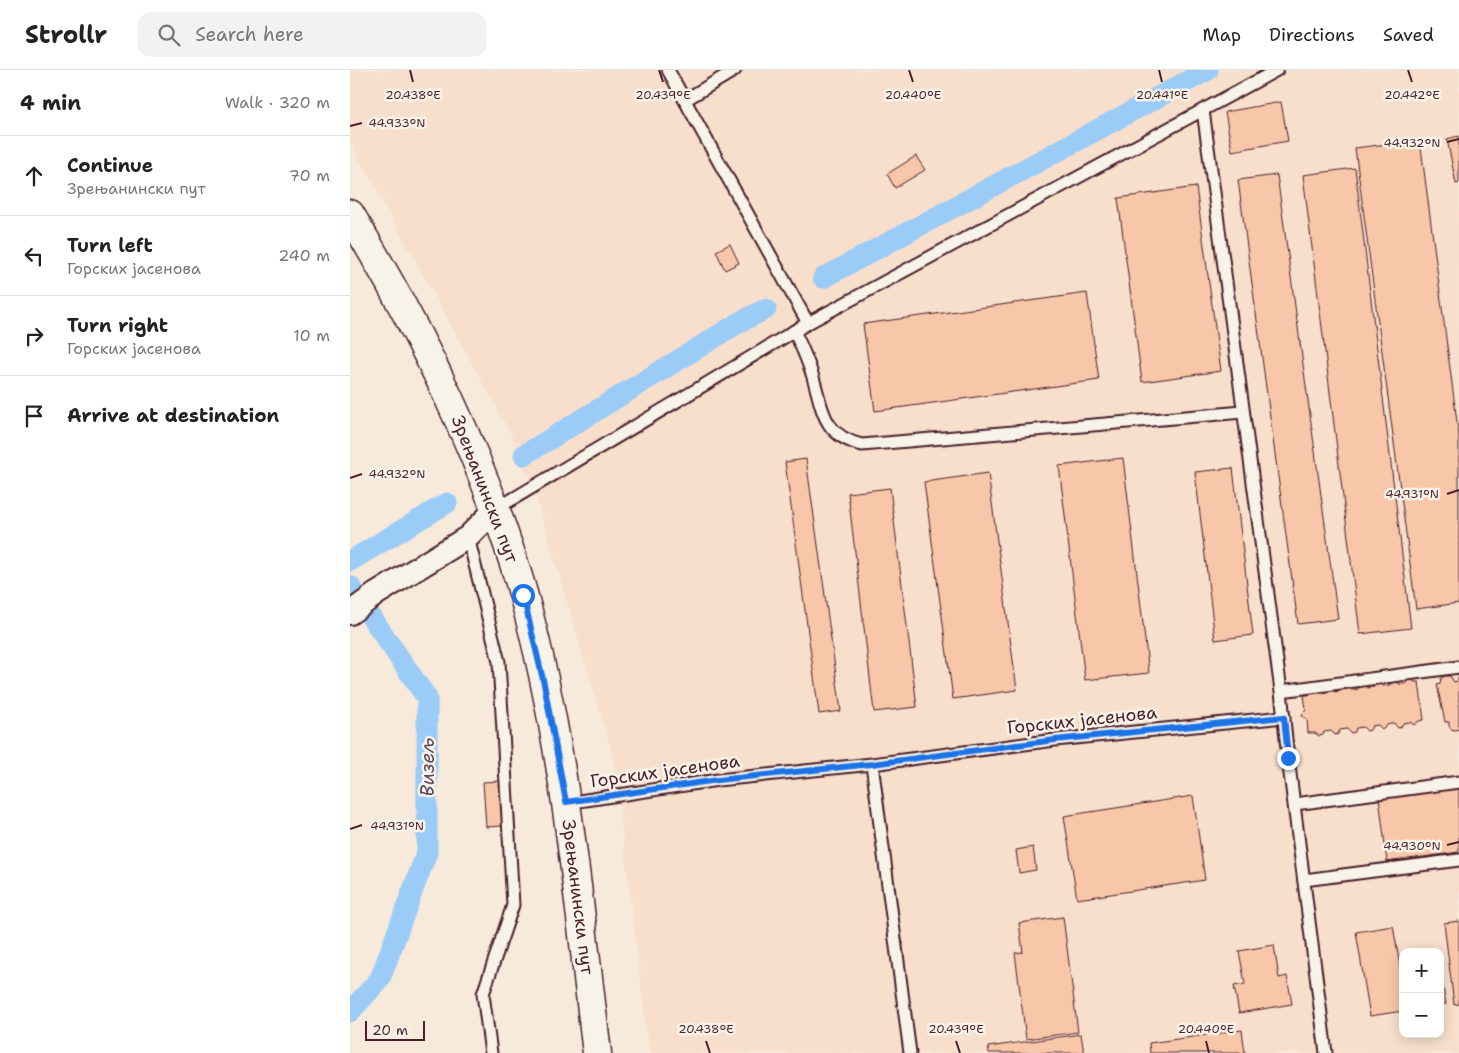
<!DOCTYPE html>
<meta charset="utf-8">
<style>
:root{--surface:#fff;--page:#f2f2f2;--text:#222;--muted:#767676;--line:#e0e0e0}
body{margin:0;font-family:"Shantell Sans",sans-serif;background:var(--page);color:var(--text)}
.controls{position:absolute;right:15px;bottom:15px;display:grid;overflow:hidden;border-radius:10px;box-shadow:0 2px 12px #0003}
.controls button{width:45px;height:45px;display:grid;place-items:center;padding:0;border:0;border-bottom:1px solid var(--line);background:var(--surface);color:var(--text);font:25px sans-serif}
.scale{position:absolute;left:15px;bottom:12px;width:60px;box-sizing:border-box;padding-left:5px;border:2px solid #4a1f2b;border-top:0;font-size:14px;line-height:18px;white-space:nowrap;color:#4a1f2b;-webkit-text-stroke:4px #f7f3e8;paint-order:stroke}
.stop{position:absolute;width:15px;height:15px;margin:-11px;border:4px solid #1a73e8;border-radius:50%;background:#fff}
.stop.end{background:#1a73e8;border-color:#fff;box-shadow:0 1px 5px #0008}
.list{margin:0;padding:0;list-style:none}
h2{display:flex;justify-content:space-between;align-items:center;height:65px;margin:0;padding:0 20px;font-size:21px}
h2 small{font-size:16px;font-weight:400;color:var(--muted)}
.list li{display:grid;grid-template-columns:32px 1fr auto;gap:15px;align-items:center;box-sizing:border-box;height:80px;padding:0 20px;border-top:1px solid var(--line)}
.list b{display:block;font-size:19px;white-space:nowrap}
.list p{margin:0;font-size:16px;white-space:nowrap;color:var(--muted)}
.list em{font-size:16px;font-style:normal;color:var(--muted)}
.icon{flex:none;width:28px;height:28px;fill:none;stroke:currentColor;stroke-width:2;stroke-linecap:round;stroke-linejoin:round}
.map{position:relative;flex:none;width:1109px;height:983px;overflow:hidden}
header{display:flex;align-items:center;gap:30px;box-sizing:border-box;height:70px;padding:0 25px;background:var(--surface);border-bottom:1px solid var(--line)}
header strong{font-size:24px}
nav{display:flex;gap:28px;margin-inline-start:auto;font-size:18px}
.search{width:350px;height:45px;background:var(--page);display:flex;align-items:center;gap:12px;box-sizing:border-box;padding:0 18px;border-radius:15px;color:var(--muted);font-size:19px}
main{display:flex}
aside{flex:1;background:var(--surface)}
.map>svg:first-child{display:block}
.built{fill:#f7dfcc;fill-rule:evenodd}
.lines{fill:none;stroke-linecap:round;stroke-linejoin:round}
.canal{stroke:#9bcbf7;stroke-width:21}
.building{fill:#f8c6a8;stroke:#4a1f2b}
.service-casing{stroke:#4a1f2b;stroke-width:15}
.minor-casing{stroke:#4a1f2b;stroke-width:26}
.primary-casing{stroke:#4a1f2b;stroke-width:31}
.service{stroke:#f7f3e8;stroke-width:11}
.minor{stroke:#f7f3e8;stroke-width:22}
.primary{stroke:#f7f3e8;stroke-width:28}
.route{stroke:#1a73e8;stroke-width:6}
.ticks{fill:none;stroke:#4a1f2b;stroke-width:2}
.labels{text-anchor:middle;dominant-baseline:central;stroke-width:5;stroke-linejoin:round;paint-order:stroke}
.street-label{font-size:18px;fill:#4a1f2b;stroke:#f7f3e8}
.water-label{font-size:19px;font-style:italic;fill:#5e4a5e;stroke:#f7f3e8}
.ticks-label{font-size:12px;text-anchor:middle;fill:#4a1f2b;stroke:#f7f3e8;stroke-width:5;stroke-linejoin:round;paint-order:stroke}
</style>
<header>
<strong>Strollr</strong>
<div class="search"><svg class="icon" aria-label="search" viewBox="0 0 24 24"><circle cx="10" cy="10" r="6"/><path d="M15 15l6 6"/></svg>Search here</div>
<nav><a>Map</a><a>Directions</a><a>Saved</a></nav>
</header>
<main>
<aside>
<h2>4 min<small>Walk · 320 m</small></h2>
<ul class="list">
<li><svg class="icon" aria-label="ahead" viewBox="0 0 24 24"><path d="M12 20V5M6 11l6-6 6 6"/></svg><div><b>Continue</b><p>Зрењанински пут</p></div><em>70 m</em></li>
<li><svg class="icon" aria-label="left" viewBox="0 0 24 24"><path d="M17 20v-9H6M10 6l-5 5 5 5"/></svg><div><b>Turn left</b><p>Горских јасенова</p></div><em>240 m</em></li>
<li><svg class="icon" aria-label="right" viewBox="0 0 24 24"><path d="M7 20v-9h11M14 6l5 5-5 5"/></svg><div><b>Turn right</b><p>Горских јасенова</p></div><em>10 m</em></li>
<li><svg class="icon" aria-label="arrive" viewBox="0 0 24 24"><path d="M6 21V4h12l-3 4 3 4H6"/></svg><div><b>Arrive at destination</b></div></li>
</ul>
</aside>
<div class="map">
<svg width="1109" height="983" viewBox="0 0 1109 983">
<rect width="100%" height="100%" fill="#f7eadb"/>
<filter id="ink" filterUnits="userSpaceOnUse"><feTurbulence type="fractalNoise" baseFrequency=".02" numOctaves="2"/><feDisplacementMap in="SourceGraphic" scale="10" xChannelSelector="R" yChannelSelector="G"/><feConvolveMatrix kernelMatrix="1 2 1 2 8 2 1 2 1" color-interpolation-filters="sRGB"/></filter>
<g filter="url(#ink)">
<path class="built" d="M0,0H1109V983H299L263,687L187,431L163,368L0,72ZM1053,882H1090V964H1053Z"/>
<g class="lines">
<g class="canal">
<path d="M473,208L858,0"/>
<path d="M174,385L390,252L416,239"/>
<path d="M0,491L97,433"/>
<path d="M0,516L77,628V782L30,909L0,942"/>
</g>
</g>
<g class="building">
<path d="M931,32L938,71L882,81L875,42Z"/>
<path d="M1109,66V113L1106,114L1097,69Z"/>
<path d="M1070,70L1109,367V533L1066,539L1005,78Z"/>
<path d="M566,86L575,100L545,118L537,104Z"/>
<path d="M1005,98L1061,558L1010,564L953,105Z"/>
<path d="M927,105L988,549L948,554L888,110Z"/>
<path d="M846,117L871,301L792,312L768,128Z"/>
<path d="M380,174L389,193L375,200L366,181Z"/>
<path d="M737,223L749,310L525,341L513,254Z"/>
<path d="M773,388L799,603L735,610L709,396Z"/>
<path d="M456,389L491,641L469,644L435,392Z"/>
<path d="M883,398L903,565L865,570L845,402Z"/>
<path d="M638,403L667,620L603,629L574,412Z"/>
<path d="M540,418L567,637L524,642L498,423Z"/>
<path d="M1095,606H1100L1104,612L1107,611L1109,606V659L1105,660L1101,659L1099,656V652H1095L1087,615L1090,614L1091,608Z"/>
<path d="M1057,608L1064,609V612H1069L1074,650L1069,651L1064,655L1060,652L1053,653L1051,657L1048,658L1044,653L1037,655L1035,658L1032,659L1028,655L1022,656L1020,660L1017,661L1013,657L1006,658L1005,662L1001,663L997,659L990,660L988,664L985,665L981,661L974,662L973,665L969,666L965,663H958L957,649L953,647L952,644L956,640L954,625H960L961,620H968L969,623H976L977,618H984L985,622L991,621L992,616H999L1001,620L1008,619L1009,613L1016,614L1017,618L1024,617L1025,612L1032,613L1033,616L1040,615L1041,611L1044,610L1048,611L1049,614H1056Z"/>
<path d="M150,711L153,756L136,757L133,712Z"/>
<path d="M1109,716V782L1037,792L1029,727Z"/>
<path d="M843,726L855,810L727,829L714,746Z"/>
<path d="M683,777L686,800L669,803L666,780Z"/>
<path d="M713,847L728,962L676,969L665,883L673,882L669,853Z"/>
<path d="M1109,851V934L1104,935L1094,853Z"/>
<path d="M1043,856L1051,901L1053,900V941L1020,946L1006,862Z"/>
<path d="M924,875L929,908L937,906L942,934L889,943L884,916L895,914L889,881Z"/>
<path d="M1090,901L1096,934L1090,935Z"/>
<path d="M892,960L895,983H800L799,973Z"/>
<path d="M731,964L734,983H639L638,977Z"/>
</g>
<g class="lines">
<defs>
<g id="service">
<path d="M318,0L458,253"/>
<path d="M335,30L385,0"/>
<path d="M853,40L931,621L938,688L976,983"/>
<path d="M444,261C451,275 457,289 462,304C473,338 471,365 512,375L893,342"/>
<path d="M146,439L458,253L927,0"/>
<path d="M118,467L149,592L163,835L133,924L141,983"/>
<path d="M931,621L1109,597"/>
<path d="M522,694L560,983"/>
<path d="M216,733L368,710L522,694L705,670L934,647"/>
<path d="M945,734L1109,712"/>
<path d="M954,810L1109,790"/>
</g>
<path id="minor" d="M0,543L26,524L118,467L146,439"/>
<path id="primary" d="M0,144C72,264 134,389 173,523C215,673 228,829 247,983"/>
</defs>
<use href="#service" class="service-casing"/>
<use href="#minor" class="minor-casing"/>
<use href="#primary" class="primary-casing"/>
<use href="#service" class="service"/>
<use href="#minor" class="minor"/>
<use href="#primary" class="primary"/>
</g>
</g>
<g class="lines" filter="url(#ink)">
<path class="route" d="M173,525L194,614L216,732L368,710L522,694L705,670L934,647L938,688"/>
</g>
<path class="ticks" d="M60,0L63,12M309,0L313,12M559,0L563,12M809,0L812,12M1058,0L1062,12M0,56L12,53M1097,72L1109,69M0,408L12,404M1097,424L1109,420M0,759L12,755M1097,775L1109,772M356,971L360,983M606,971L610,983M856,971L859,983"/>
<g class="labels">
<g class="street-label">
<text transform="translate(135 419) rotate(69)">Зрењанински пут</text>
<text transform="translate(732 650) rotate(-6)">Горских јасенова</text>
<text transform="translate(315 701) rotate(-8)">Горских јасенова</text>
<text transform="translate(228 827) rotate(83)">Зрењанински пут</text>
</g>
<g class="water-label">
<text transform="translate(77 697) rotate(-90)">Визељ</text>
</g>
</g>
<g class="ticks-label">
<text x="63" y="29">20.438°E</text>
<text x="313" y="29">20.439°E</text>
<text x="563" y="29">20.440°E</text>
<text x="812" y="29">20.441°E</text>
<text x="1062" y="29">20.442°E</text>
<text x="47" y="57">44.933°N</text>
<text x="1062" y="77">44.932°N</text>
<text x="47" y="408">44.932°N</text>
<text x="1062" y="428">44.931°N</text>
<text x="47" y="760">44.931°N</text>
<text x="1062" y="780">44.930°N</text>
<text x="356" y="963">20.438°E</text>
<text x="606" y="963">20.439°E</text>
<text x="856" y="963">20.440°E</text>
</g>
</svg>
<div class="controls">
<button>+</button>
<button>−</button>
</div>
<div class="scale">20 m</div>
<div class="stop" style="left:173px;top:525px"></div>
<div class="stop end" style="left:938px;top:688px"></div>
</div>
</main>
